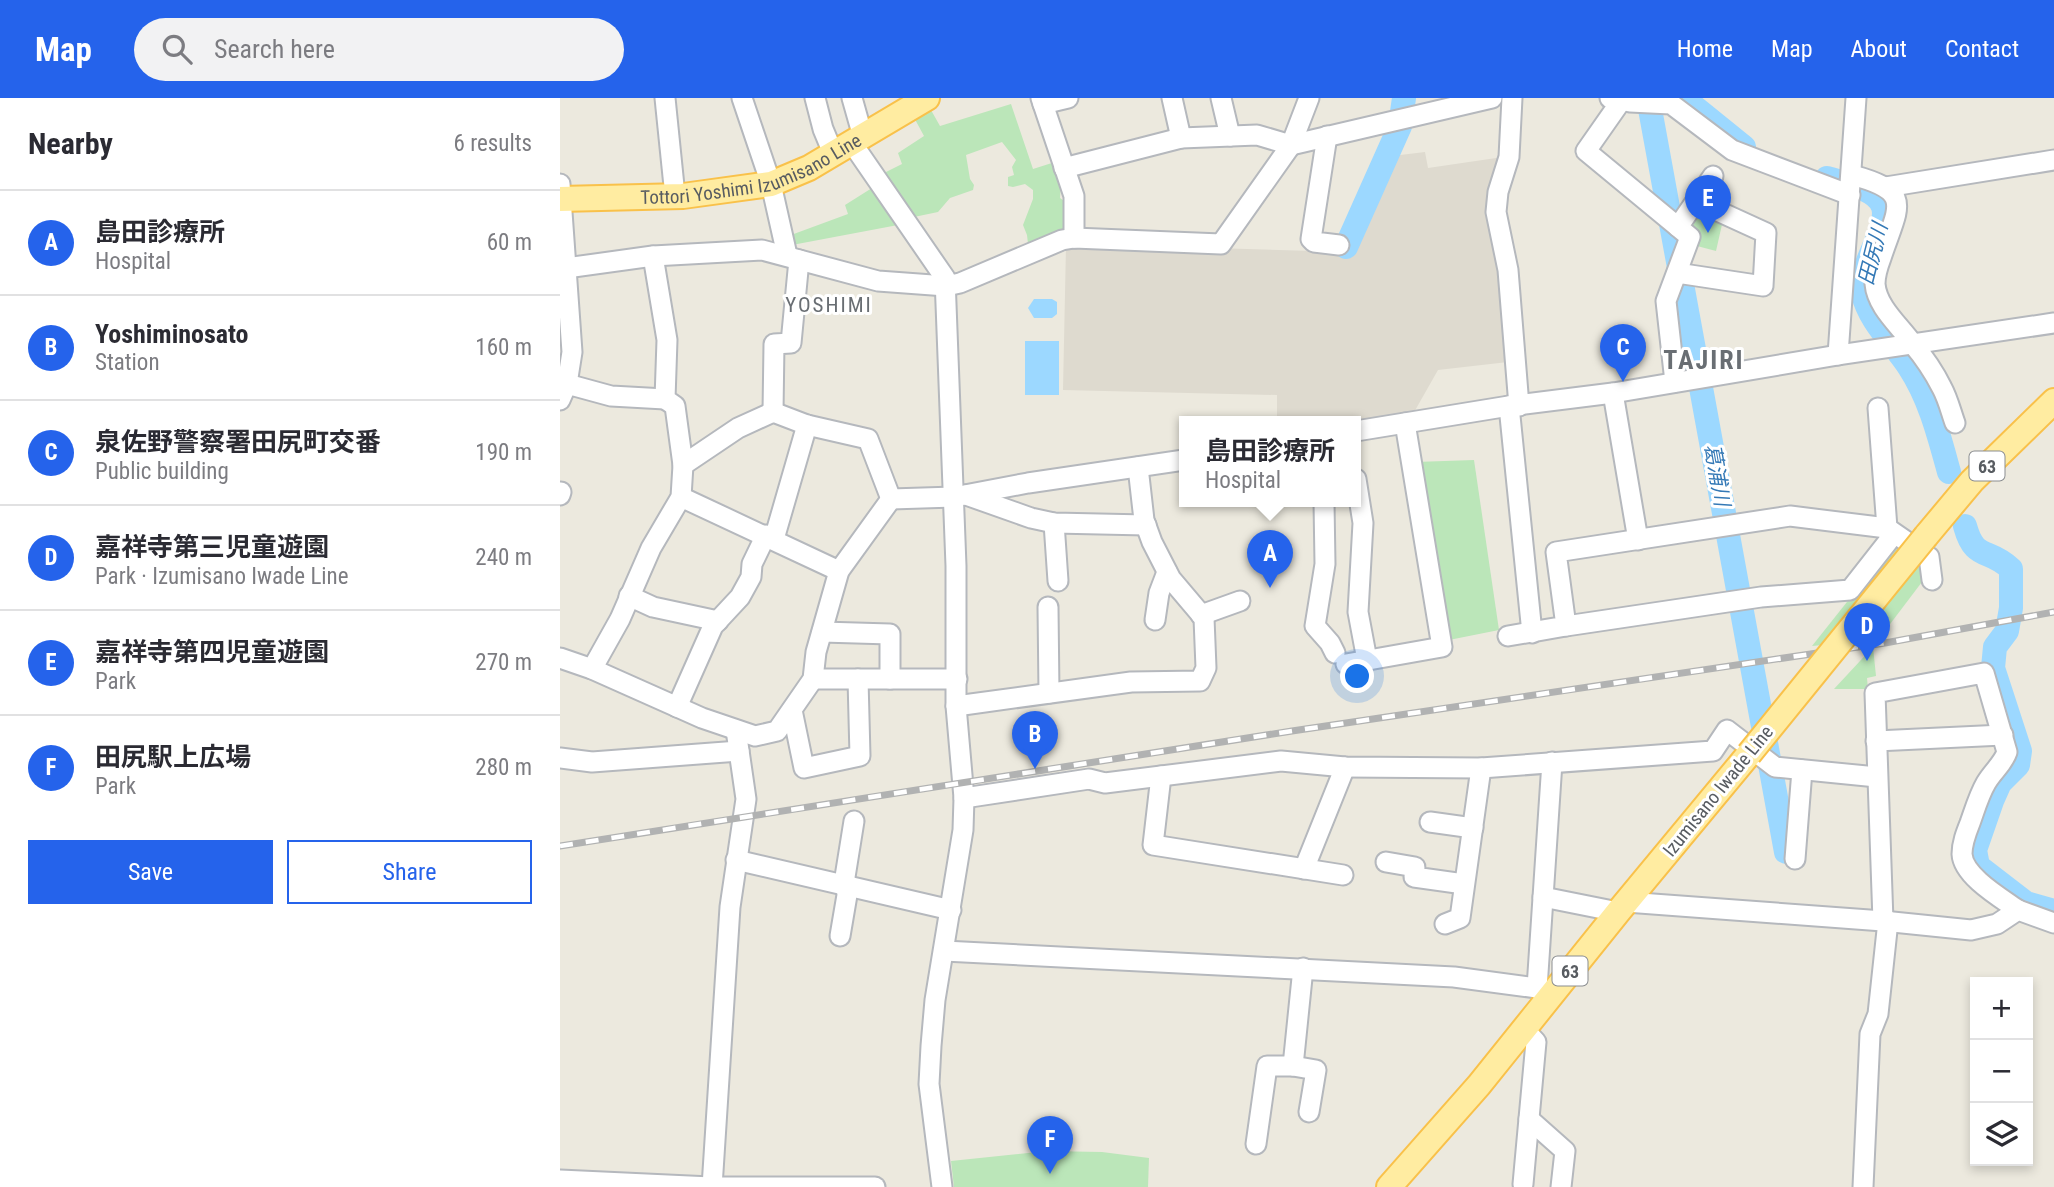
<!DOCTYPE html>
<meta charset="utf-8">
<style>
:root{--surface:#fff;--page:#f2f2f3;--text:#2b2b33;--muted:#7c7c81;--line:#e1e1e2;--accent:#2563eb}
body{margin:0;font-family:"Roboto Condensed","Noto Sans JP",sans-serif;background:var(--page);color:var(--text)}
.controls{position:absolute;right:21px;bottom:21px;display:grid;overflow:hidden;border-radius:0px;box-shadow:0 4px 10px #0003}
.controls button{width:63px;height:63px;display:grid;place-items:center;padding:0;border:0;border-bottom:2px solid var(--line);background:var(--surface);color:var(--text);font:35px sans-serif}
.you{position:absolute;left:798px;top:579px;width:24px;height:24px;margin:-18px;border:5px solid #fff;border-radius:50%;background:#1a73e8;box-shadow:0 0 0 10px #1a73e833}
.badge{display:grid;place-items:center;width:46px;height:46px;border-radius:50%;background:var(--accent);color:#fff;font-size:23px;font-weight:700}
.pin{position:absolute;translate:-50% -58px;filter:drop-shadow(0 2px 4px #0008)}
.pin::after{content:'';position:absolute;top:37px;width:24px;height:21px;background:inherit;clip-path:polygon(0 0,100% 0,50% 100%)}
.popup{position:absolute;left:619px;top:318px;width:182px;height:91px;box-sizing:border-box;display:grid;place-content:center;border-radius:0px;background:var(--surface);filter:drop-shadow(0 2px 5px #0005);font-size:23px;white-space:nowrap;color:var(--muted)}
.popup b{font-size:26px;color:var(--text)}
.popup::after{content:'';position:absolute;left:50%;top:100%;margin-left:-14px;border:14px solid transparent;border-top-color:var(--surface)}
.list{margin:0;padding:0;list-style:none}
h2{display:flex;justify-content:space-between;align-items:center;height:91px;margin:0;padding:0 28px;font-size:30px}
h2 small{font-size:23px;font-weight:400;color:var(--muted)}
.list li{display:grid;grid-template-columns:46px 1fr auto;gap:21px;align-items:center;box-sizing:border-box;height:105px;padding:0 28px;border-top:2px solid var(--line)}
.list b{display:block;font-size:26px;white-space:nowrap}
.list p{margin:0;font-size:23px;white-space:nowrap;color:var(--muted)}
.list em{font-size:23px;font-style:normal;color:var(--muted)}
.actions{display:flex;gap:14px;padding:21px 28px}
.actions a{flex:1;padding:16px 0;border:2px solid var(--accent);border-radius:0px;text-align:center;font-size:24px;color:var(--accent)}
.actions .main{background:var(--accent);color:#fff}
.icon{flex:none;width:38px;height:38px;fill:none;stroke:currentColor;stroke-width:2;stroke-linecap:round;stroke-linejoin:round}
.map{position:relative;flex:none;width:1494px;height:1089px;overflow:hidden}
header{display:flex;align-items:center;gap:42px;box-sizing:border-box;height:98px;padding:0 35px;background:var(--accent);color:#fff}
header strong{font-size:33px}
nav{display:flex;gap:38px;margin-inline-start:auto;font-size:24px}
.search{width:490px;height:63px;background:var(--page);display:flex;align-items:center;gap:18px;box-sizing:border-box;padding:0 24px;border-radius:38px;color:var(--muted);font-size:26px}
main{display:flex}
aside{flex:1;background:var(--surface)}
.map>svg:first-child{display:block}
.education{fill:#dedacf}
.green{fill:#bbe6b9}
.water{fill:#9cd8ff}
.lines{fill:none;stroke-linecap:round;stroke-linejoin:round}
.river{stroke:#9cd8ff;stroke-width:24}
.minor-casing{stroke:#b5b8bd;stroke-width:23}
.major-casing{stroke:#f9c14a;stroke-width:28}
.minor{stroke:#fff;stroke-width:19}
.major{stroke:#ffeca1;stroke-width:24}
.rail-casing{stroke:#b1b2b2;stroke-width:7}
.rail{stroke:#fff;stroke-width:4.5;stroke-dasharray:13;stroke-linecap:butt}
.major-bridge-casing{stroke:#f9c14a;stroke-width:28;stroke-linecap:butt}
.major-bridge{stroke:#ffeca1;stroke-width:24}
.labels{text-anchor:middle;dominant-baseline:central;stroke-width:6;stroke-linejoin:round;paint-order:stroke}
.shield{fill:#fff;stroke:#8a8d90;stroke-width:2}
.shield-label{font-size:18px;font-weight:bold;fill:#585c61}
.street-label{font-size:19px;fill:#585c61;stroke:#fff}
.water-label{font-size:21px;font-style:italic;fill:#3479b6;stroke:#fff}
.neighbourhood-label{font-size:21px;letter-spacing:2px;fill:#696e73;stroke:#fff}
.district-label{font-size:26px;font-weight:bold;letter-spacing:2px;fill:#696e73;stroke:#fff}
</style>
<header>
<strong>Map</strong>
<div class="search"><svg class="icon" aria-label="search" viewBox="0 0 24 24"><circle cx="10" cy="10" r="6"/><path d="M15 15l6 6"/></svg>Search here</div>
<nav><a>Home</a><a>Map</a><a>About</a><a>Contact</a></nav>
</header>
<main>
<aside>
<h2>Nearby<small>6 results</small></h2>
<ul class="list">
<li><span class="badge">A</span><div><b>島田診療所</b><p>Hospital</p></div><em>60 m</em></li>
<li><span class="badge">B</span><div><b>Yoshiminosato</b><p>Station</p></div><em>160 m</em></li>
<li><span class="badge">C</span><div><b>泉佐野警察署田尻町交番</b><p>Public building</p></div><em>190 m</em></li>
<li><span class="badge">D</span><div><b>嘉祥寺第三児童遊園</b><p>Park · Izumisano Iwade Line</p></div><em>240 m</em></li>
<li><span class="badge">E</span><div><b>嘉祥寺第四児童遊園</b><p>Park</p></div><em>270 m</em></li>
<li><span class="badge">F</span><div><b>田尻駅上広場</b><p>Park</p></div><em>280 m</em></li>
</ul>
<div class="actions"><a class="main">Save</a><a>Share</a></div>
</aside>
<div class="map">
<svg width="1494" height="1089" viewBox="0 0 1494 1089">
<rect width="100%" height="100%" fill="#ece9de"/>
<path class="education" d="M865,54L868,70L943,59V173L948,264L878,272L853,316L796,324H743L742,320L717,319V297L503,292L506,148L520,146L787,154L832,58Z"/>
<g class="green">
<path d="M367,5L380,28L451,6L473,71L495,64L501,85L500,100L507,105L508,130L472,149L468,146L467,137L463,127L473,101V92L465,86L453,89L448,88V79L454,77L452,69L456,62L442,44L406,57L410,81L414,87L413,92L390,100L378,114L354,119L322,76L342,66L338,55L364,38L351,14Z"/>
<path d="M312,90L338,127L232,147L231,137L288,116L285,107Z"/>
<path d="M1138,114L1163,122L1156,153L1137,148L1139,136L1131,133Z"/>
<path d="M914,362L939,532L884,543L855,364Z"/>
<path d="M1348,444L1368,476L1318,542L1252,548L1333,446Z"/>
<path d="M1313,549L1316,578L1307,580L1308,591H1274Z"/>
<path d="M487,1053L542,1054L589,1060L588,1089H394L391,1063Z"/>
</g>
<g class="water">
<path d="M474,201H492L497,204V216L492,220H474L468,210Z"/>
<rect x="465" y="243" width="34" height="54"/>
</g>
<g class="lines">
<g class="river">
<path d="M1088,0L1226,754"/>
<path d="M1119,0L1132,7L1184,49"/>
<path d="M1267,80C1283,85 1317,90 1323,109C1330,132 1296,169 1303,196C1309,223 1334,246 1349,269C1370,301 1379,338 1389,374"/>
<path d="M786,149L840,28L844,0"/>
<path d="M1405,428C1415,464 1428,449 1451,471V510L1447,533L1435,549L1433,570L1460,653L1458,667L1440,685L1432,703L1415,752L1418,768L1466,805L1494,813"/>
</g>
<defs>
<g id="minor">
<path d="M105,0L115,98"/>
<path d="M182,0L211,86L227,157"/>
<path d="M255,0L263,31L273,55"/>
<path d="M292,0L303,39"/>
<path d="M481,0L514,98V140"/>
<path d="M612,0L621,40L697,37L731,47L932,0"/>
<path d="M661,0L670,38"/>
<path d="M952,0L949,59L938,94L936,114L948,172L959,308"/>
<path d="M1050,0L1070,4L1111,6L1172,52L1290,97"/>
<path d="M1061,3L1026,53L1118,129"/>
<path d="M483,6L508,0"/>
<path d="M767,38L751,141L754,144L779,147"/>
<path d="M292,45L385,180L396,468V608L404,700L403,732L375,902L371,948L369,986L382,1089"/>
<path d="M504,70L621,40"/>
<path d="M1292,77C1355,94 1338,108 1321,160C1318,168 1315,177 1315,186C1317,209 1339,227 1352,245C1363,258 1374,274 1382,290C1388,301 1391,314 1395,325"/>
<path d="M0,86L12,254L7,286L0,302"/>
<path d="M1326,89L1494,62"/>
<path d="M6,170L93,158L202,152L318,183L386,188L400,185L502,142L514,140L661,146L731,47L749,0"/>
<path d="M1117,175L1203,188L1206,135L1136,103"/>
<path d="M1278,257L1296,0"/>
<path d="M1115,284L1106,203L1130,139L1118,129L1153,78"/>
<path d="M7,286L51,298L105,301"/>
<path d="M1053,295L1078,442"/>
<path d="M949,308L972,535"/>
<path d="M213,314L214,246L231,245L239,162"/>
<path d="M796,333L949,308L1053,295L1278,257L1494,225"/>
<path d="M123,367L178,330L213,314L247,327L308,341L331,401"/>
<path d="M796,381L803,425L798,514L807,562"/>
<path d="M0,397L1,394"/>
<path d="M406,397L471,420L494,425L586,427"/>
<path d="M121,399L279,473"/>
<path d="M331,401L394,399L468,385L624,362"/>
<path d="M764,404L765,466L755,528L770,545L775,555"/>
<path d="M494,425L498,483"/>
<path d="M214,441L247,327"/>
<path d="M69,498L93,509L158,523"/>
<path d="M488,509L489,595"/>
<path d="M641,517L680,503"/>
<path d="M595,522L599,495L607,474"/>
<path d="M1006,528L1201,499L1290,492L1330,441L1327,430L1318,310"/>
<path d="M262,534L330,536V581"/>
<path d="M948,538L1006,528L996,454L1230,418L1327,430L1369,459L1372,482"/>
<path d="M0,560L32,571L142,620L195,638L217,633L253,581L256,554L279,473L331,401"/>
<path d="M786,566L882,549L845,325"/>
<path d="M32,571L60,521L91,450L121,399L123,367L115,308L105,301L107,242L93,158"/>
<path d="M253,581H397"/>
<path d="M396,608L571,584L640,583L646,570L644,520L611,481L592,444L584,422L578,369"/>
<path d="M117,609L153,528L180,499L191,479L192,466L206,437"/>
<path d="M232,612L244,670L300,658L298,581"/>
<path d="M1316,643L1443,637"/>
<path d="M0,660L32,664L179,653"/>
<path d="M601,678L593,747L783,777"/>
<path d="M404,700L529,681L545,685L721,663L785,669L921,670L1153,653L1167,632L1215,669L1317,679"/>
<path d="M870,724L913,730"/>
<path d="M1235,761L1242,672"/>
<path d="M176,762L391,812"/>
<path d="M826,764L855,769L854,779L904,786"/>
<path d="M744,771L785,669"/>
<path d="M983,799L1058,814"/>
<path d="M1066,804L1323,823L1411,832L1437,826L1458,812L1494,825"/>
<path d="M1323,823L1315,595L1424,575L1447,654C1443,666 1433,673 1426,685C1419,697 1415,711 1410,725C1406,735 1402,745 1402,756C1403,778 1441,800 1458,812"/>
<path d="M885,826L900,820L921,670"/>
<path d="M280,838L287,797L285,779L294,723"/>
<path d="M384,853L894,879L977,890L989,900"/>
<path d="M977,890L992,664"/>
<path d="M733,968L743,870"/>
<path d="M969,1021L1005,1053L1001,1089"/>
<path d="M696,1046L707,968H733L756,972L749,1014"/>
<path d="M0,1082L151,1089"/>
<path d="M963,1086L976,944L964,931"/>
<path d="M152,1089L170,809L186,701L176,632"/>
<path d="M156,1089H315"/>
<path d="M1303,1089L1310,936L1318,916L1328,823"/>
</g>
<g id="major">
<path id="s1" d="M0,101L123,98L211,86L249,70L367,0"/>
<path d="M1366,438L1412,383L1494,303"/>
<path d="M829,1089L919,987L1058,814L1189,656"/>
</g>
</defs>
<use href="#minor" class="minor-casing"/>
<use href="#major" class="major-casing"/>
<use href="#minor" class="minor"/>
<use href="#major" class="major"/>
<defs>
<path id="rail" d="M0,748L732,633L1325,545L1494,514"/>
</defs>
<use href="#rail" class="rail-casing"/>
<use href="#rail" class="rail"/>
<defs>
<path id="major-bridge" d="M1189,656L1366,438"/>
</defs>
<use href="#major-bridge" class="major-bridge-casing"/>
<use href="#major-bridge" class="major-bridge"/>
</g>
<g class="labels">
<g class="shield">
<rect x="1409.5" y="353.5" width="35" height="29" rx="5"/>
<rect x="992.5" y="858.5" width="35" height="29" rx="5"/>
</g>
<g class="shield-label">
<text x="1427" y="368">63</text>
<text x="1010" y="873">63</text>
</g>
<g class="street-label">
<text stroke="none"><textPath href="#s1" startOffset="196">Tottori Yoshimi Izumisano Line</textPath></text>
<text transform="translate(1158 693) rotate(-51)">Izumisano Iwade Line</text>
</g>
<g class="water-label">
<text transform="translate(1313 156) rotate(-76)">田尻川</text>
<text transform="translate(1157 377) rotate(80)">葛浦川</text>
</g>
<g class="neighbourhood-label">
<text x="269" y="207">YOSHIMI</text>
</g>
<g class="district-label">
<text x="1144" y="262">TAJIRI</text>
</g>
</g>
</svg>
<div class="controls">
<button>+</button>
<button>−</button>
<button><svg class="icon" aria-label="layers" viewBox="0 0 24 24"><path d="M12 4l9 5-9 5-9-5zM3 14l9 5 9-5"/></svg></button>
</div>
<div class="you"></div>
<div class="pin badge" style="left:710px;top:490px">A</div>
<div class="popup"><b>島田診療所</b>Hospital</div>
<div class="pin badge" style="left:475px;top:671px">B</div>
<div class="pin badge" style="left:1063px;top:284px">C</div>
<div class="pin badge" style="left:1307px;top:563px">D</div>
<div class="pin badge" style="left:1148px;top:135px">E</div>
<div class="pin badge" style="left:490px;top:1076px">F</div>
</div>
</main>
